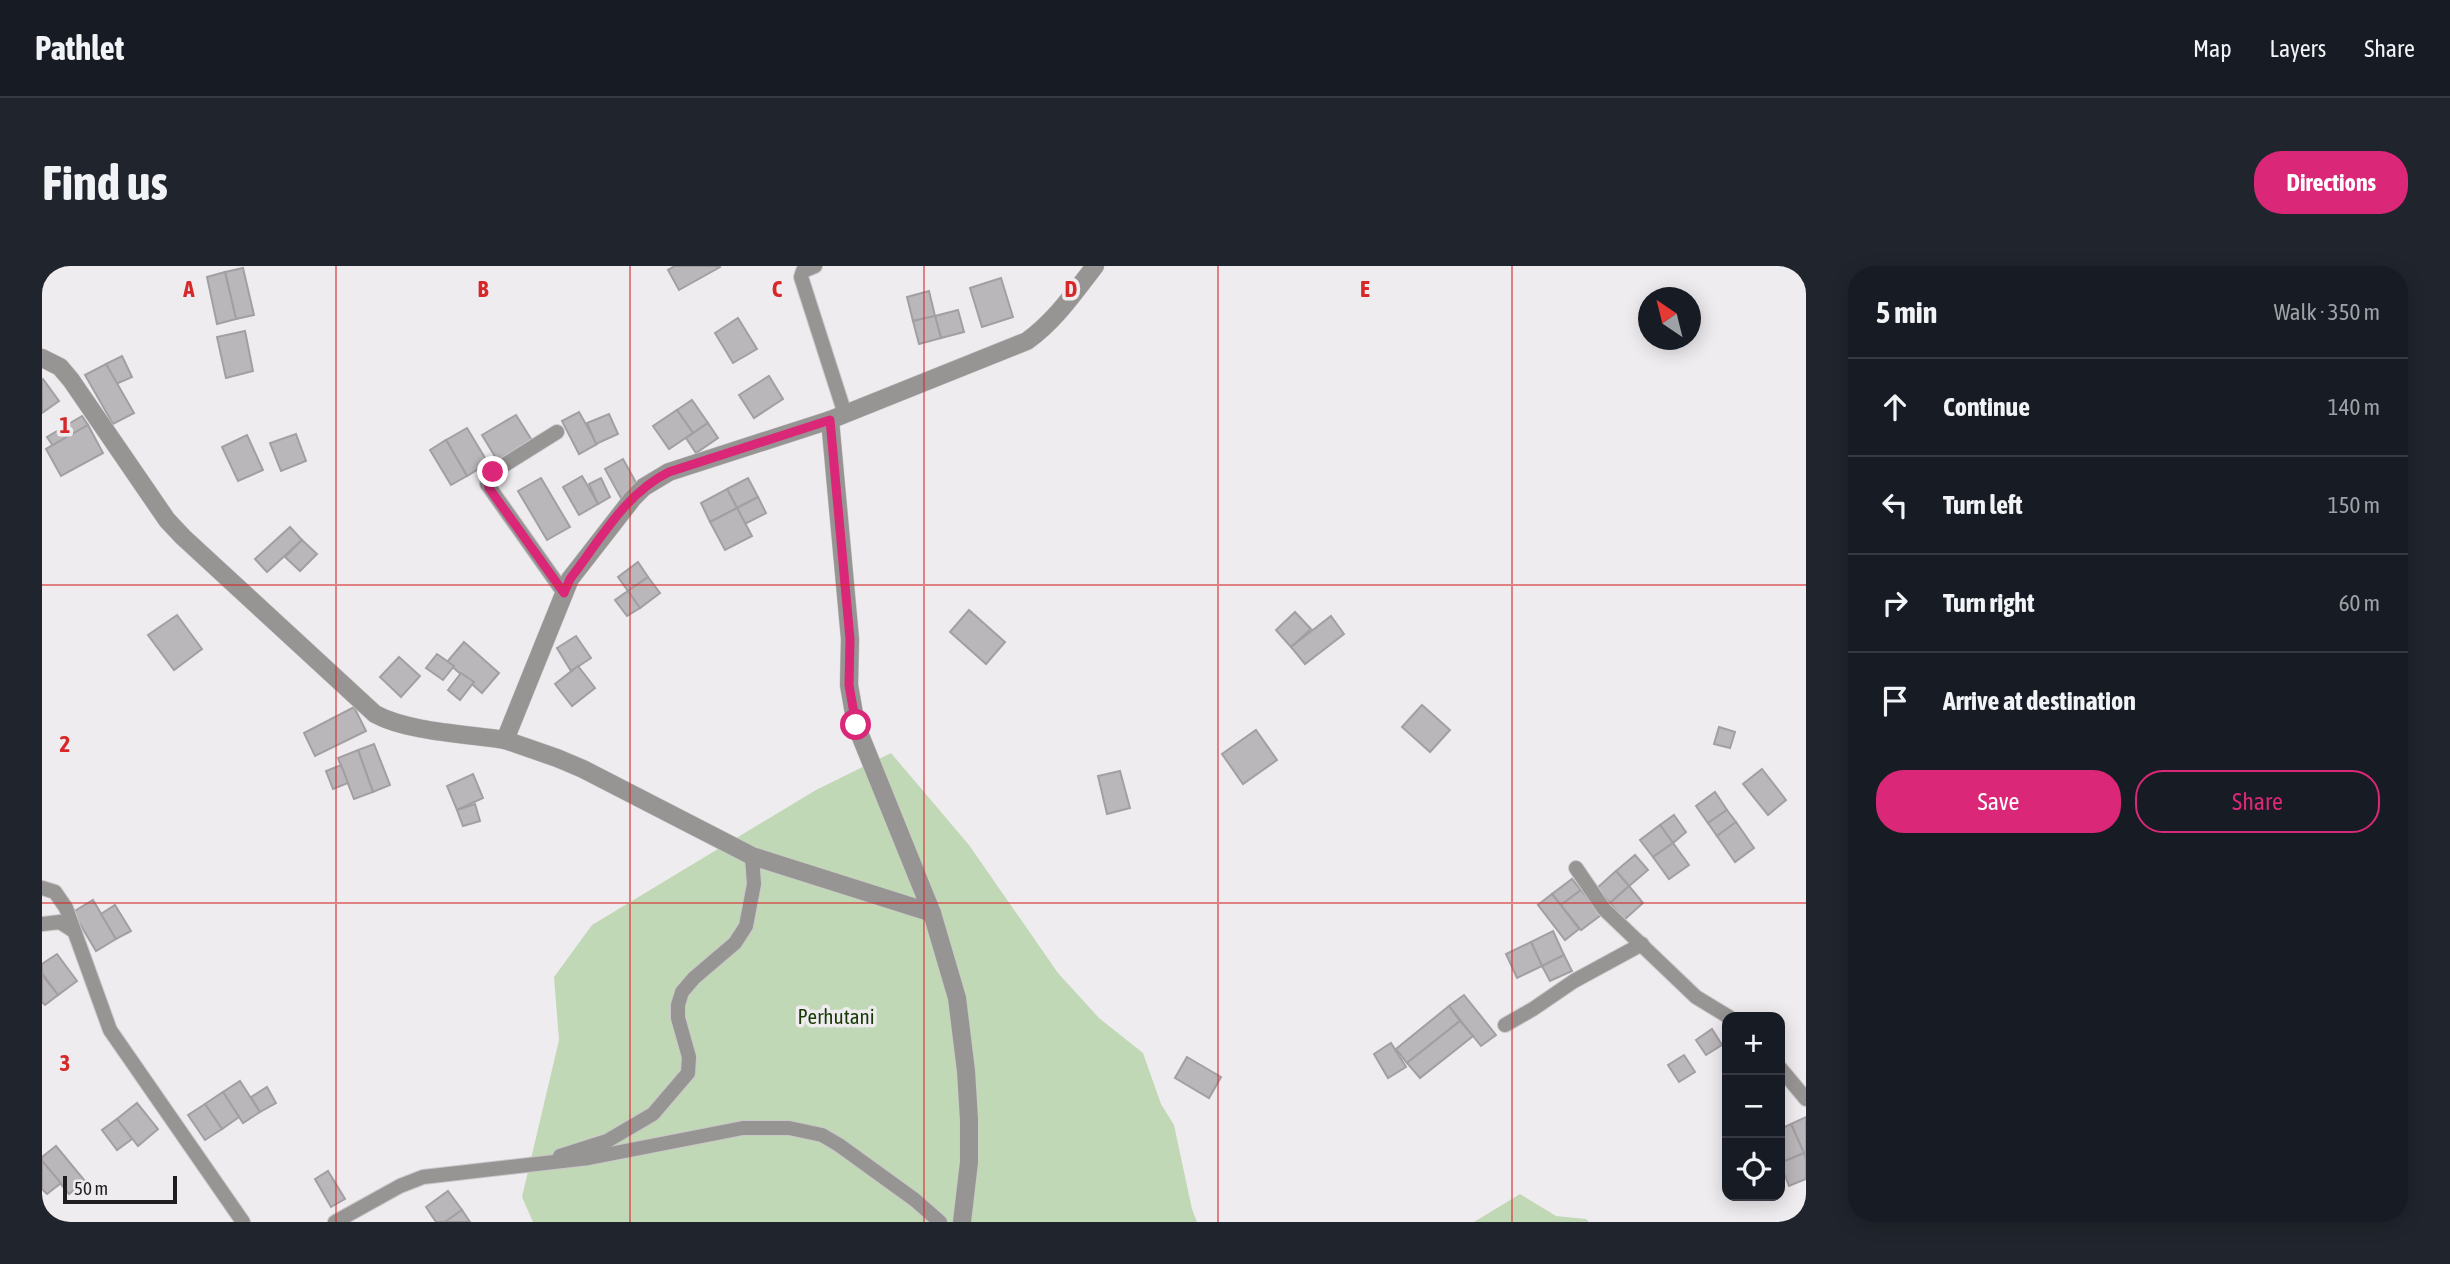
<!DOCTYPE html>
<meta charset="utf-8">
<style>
:root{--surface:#171b24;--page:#20242c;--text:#f1f3f6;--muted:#9ea1a6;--line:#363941;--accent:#db2777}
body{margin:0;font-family:"Asap Condensed",sans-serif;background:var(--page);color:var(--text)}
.controls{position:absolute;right:21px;bottom:21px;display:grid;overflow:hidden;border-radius:14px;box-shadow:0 4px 18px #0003}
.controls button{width:63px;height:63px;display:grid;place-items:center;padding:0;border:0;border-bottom:2px solid var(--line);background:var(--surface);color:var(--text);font:35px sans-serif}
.compass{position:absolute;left:1596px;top:21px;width:63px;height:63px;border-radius:50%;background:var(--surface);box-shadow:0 4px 18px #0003;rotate:325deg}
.scale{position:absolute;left:21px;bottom:18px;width:114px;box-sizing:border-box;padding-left:7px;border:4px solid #1f1e1f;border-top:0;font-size:19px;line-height:24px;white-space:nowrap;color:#1f1e1f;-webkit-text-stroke:5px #efecf0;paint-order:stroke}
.stop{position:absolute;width:21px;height:21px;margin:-16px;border:5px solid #db2777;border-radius:50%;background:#fff}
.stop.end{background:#db2777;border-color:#fff;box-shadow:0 2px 7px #0008}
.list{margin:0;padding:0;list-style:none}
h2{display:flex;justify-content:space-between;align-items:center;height:91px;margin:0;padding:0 28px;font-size:30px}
h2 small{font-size:23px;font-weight:400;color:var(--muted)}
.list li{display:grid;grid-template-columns:46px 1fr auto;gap:21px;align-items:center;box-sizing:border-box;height:98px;padding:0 28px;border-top:2px solid var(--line)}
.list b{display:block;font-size:26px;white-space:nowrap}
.list em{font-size:23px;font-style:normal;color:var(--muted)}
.actions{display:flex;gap:14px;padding:21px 28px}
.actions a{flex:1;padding:16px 0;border:2px solid var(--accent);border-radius:28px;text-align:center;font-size:24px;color:var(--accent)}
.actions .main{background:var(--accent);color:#fff}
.icon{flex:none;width:38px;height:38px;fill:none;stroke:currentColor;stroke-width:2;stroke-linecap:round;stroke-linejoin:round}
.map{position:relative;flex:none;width:1764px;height:956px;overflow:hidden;border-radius:28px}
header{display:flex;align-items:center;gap:42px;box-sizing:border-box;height:98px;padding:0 35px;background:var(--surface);border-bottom:2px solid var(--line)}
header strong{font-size:33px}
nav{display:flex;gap:38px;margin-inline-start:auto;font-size:24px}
.intro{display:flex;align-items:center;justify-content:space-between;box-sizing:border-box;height:168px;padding:0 42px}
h1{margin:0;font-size:49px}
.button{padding:18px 32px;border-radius:28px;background:var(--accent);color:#fff;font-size:24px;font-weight:700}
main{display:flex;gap:42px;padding:0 42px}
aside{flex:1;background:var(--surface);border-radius:28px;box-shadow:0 4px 18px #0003}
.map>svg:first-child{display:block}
.green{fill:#c1d8b6}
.building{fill:#bab7ba;stroke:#a29fa2;stroke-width:2}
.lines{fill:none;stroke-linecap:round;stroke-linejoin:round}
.minor-casing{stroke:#cac7ca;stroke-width:16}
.tertiary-casing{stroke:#cac7ca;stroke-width:19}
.minor{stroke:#969593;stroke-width:14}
.tertiary{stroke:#969593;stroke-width:18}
.route{stroke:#db2777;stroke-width:9}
.grid{fill:none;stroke:#d62828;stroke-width:2;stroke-opacity:0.55}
.labels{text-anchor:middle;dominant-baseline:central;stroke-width:7;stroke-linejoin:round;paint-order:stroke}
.park-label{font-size:21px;fill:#193a05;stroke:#efecf0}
.grid-label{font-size:23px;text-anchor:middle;font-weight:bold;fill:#d62828;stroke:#efecf0;stroke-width:7;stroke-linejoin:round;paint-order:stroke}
</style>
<header>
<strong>Pathlet</strong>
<nav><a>Map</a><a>Layers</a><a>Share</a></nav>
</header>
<div class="intro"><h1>Find us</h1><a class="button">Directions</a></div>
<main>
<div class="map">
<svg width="1764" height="956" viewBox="0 0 1764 956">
<rect width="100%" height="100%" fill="#efecf0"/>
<g class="green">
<path d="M849,487L927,579L1016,707L1057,752L1101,787L1119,838L1132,859L1150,943L1155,956H491L480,931L517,774L512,711L550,659L774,524Z"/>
<path d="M1478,928L1514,950L1544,953L1547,956H1432Z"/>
</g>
<g class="building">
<path d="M633,0H677L678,1L637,24L626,4Z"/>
<path d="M201,2L212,49L194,53L183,6Z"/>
<path d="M183,6L194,53L175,58L165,11Z"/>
<path d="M959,12L971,51L940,61L928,22Z"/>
<path d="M887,25L893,50L871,55L865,31Z"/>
<path d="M916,44L922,66L899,72L893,50Z"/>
<path d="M893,50L899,72L877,78L871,55Z"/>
<path d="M696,52L715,83L691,97L673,67Z"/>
<path d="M203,65L211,105L184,112L175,71Z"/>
<path d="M80,90L90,111L74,118L64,98Z"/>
<path d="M64,98L92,147L71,158L43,109Z"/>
<path d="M727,110L741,133L712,152L697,129Z"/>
<path d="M1,113L17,135L0,147V114Z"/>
<path d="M650,134L666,157L651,167L635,144Z"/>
<path d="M635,144L651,167L627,183L611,160Z"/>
<path d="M537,146L555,178L537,188L520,155Z"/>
<path d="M567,148L576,168L554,178L545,157Z"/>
<path d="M474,149L491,176L457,197L440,169Z"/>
<path d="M40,150L46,159L11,180L5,171Z"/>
<path d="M666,157L676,172L654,187L644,172Z"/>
<path d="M46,159L61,187L19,210L4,183Z"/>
<path d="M425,162L446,197L425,210L404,174Z"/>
<path d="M254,168L264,195L239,205L228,177Z"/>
<path d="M205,169L221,204L196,215L180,181Z"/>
<path d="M404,174L425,210L409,219L388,184Z"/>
<path d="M581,193L597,222L579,232L563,203Z"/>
<path d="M540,210L556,238L537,249L521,221Z"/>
<path d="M499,212L528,261L505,274L476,225Z"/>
<path d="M559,212L568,231L556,238L547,218Z"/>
<path d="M706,212L716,231L695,242L685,223Z"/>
<path d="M685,223L695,242L668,256L659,237Z"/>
<path d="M716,231L724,247L703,258L695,242Z"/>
<path d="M695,242L710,270L683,284L668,256Z"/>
<path d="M248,261L260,274L225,306L213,293Z"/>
<path d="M260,274L275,288L258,305L243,291Z"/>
<path d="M596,296L606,311L586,325L576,311Z"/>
<path d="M606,311L618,327L598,342L586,325Z"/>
<path d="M586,325L598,342L585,350L573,334Z"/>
<path d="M927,344L963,376L944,398L908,366Z"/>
<path d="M1253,346L1269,363L1249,381L1234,364Z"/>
<path d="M135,349L160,383L132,404L106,369Z"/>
<path d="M1289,350L1302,368L1263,398L1249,381Z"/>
<path d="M534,370L549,392L529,405L515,382Z"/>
<path d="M422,376L457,407L440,427L405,396Z"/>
<path d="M395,388L412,400L401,414L384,402Z"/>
<path d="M357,391L378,410L359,431L338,411Z"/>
<path d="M536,400L553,422L530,440L513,418Z"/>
<path d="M419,407L432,416L418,434L406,424Z"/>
<path d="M1380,439L1408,464L1388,486L1360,461Z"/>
<path d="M312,441L324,465L273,490L262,467Z"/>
<path d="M1677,461L1693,466L1688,482L1672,478Z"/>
<path d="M1214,464L1235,494L1201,518L1180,488Z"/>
<path d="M332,478L348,519L331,526L316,484Z"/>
<path d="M316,484L331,526L312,533L296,492Z"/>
<path d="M299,499L306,517L291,523L284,505Z"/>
<path d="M1720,503L1744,534L1726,549L1701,518Z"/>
<path d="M1078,505L1088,542L1065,548L1056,510Z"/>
<path d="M431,508L441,532L415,544L405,520Z"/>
<path d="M1673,526L1685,544L1666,557L1654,540Z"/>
<path d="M433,538L438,555L421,560L415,544Z"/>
<path d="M1685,544L1694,556L1675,570L1666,557Z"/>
<path d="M1632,549L1644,566L1631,577L1618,559Z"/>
<path d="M1694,556L1712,582L1693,596L1675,570Z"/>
<path d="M1618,559L1631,577L1611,591L1598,574Z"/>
<path d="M1631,577L1647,599L1627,613L1611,591Z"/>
<path d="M1593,589L1606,604L1587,620L1574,605Z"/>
<path d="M1574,605L1587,620L1568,637L1555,622Z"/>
<path d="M1530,613L1539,624L1519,639L1510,628Z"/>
<path d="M1587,620L1601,637L1582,654L1568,637Z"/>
<path d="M1539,624L1559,649L1539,664L1519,639Z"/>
<path d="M1510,628L1537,663L1523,674L1496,639Z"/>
<path d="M51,634L74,673L54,685L31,646Z"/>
<path d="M73,639L89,665L74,673L59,648Z"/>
<path d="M1511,665L1522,689L1500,700L1489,676Z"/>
<path d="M1489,676L1500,700L1475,712L1464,688Z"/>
<path d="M15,688L35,715L16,729L0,707V698Z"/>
<path d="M1522,689L1530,705L1508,715L1500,700Z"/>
<path d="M0,709L16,729L3,739L0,736Z"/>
<path d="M1422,729L1454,769L1439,780L1407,740Z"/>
<path d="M1407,740L1418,755L1365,797L1354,783Z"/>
<path d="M1418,755L1431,770L1378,812L1365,797Z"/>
<path d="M1670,763L1680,779L1664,789L1654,774Z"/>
<path d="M1349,777L1364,801L1346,812L1332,788Z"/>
<path d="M1642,789L1653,806L1637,816L1626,799Z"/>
<path d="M1145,791L1179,811L1167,832L1133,812Z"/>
<path d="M198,815L218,846L201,857L181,826Z"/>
<path d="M225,821L234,837L218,846L209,831Z"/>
<path d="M181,826L197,851L180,863L163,838Z"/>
<path d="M95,837L116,863L96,880L75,853Z"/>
<path d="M163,838L180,863L163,874L146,849Z"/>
<path d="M1764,851V892L1749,858Z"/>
<path d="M75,853L90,873L75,884L60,864Z"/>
<path d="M1749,858L1762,887L1738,897V863Z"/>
<path d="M14,880L43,915L27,928L0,895V891Z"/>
<path d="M1762,887L1764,893V913L1747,920L1738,897Z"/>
<path d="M0,895L19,917L5,928L0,923Z"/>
<path d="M286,905L303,933L289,941L273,913Z"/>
<path d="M406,925L420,944L403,956H394L384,941Z"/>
<path d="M420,944L428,956H403Z"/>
</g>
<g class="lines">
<defs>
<g id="minor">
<path d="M773,0L761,5L759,11L803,148"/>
<path d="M515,166L451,206L446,213L445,218L522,327"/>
<path d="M1534,602L1562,643L1654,731L1687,751"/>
<path d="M0,622L13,626L24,642L68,764L201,956"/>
<path d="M0,658L18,656L32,665"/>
<path d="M1463,759L1491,743L1532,715L1600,678"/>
<path d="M1738,802L1764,833"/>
<path d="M518,890L565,875L611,848L646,807L647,791L636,752V739L640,726L652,712L693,677L704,660L712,618L710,590"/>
<path d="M293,956L358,920L381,911L547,892L701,862H747L780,869L797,879L873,934L898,956"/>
<path d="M1758,956L1764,953"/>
</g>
<g id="tertiary">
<path d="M0,92L18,101L29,114L125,254L141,271L333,448C366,466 425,468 463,474L528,313L591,232L602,221L627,206L788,154L985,75C1013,55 1032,27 1053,0"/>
<path d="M788,154L808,373L807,419L814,459L890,647L915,732L924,805L927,854V896L920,956"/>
<path d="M463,474L515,492L541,503L710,590L890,647"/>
</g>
</defs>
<use href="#minor" class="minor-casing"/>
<use href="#tertiary" class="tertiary-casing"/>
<use href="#minor" class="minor"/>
<use href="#tertiary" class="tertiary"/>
</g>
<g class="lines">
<path class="route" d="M451,206L446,213L447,222L522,327L528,313C557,276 583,227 627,206L788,154L808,373L807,419L814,459"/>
</g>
<path class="grid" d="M294,0V956M588,0V956M882,0V956M1176,0V956M1470,0V956M0,319H1764M0,637H1764"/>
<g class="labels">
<g class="park-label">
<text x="794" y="750">Perhutani</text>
</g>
</g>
<g class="grid-label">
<text x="147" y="31">A</text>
<text x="441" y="31">B</text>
<text x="735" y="31">C</text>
<text x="1029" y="31">D</text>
<text x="1323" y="31">E</text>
<text x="23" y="167">1</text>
<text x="23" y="486">2</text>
<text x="23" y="805">3</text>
</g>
</svg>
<div class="controls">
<button>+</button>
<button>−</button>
<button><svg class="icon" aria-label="locate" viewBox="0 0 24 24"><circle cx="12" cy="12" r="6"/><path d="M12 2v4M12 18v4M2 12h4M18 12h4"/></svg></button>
</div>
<svg class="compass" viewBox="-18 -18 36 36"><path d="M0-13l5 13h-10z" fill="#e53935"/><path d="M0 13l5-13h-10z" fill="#9ea1a6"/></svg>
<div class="scale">50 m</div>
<div class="stop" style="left:814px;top:459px"></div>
<div class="stop end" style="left:451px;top:206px"></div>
</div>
<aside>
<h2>5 min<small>Walk · 350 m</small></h2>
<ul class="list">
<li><svg class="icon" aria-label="ahead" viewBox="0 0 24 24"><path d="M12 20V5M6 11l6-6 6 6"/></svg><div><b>Continue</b></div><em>140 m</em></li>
<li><svg class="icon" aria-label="left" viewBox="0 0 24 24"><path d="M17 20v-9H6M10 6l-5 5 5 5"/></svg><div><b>Turn left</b></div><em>150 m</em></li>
<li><svg class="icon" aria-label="right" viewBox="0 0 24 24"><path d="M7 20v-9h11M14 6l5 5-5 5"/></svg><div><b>Turn right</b></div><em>60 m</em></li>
<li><svg class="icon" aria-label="arrive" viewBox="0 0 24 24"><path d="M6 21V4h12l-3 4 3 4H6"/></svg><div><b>Arrive at destination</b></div></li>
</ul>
<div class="actions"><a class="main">Save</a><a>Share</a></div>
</aside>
</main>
